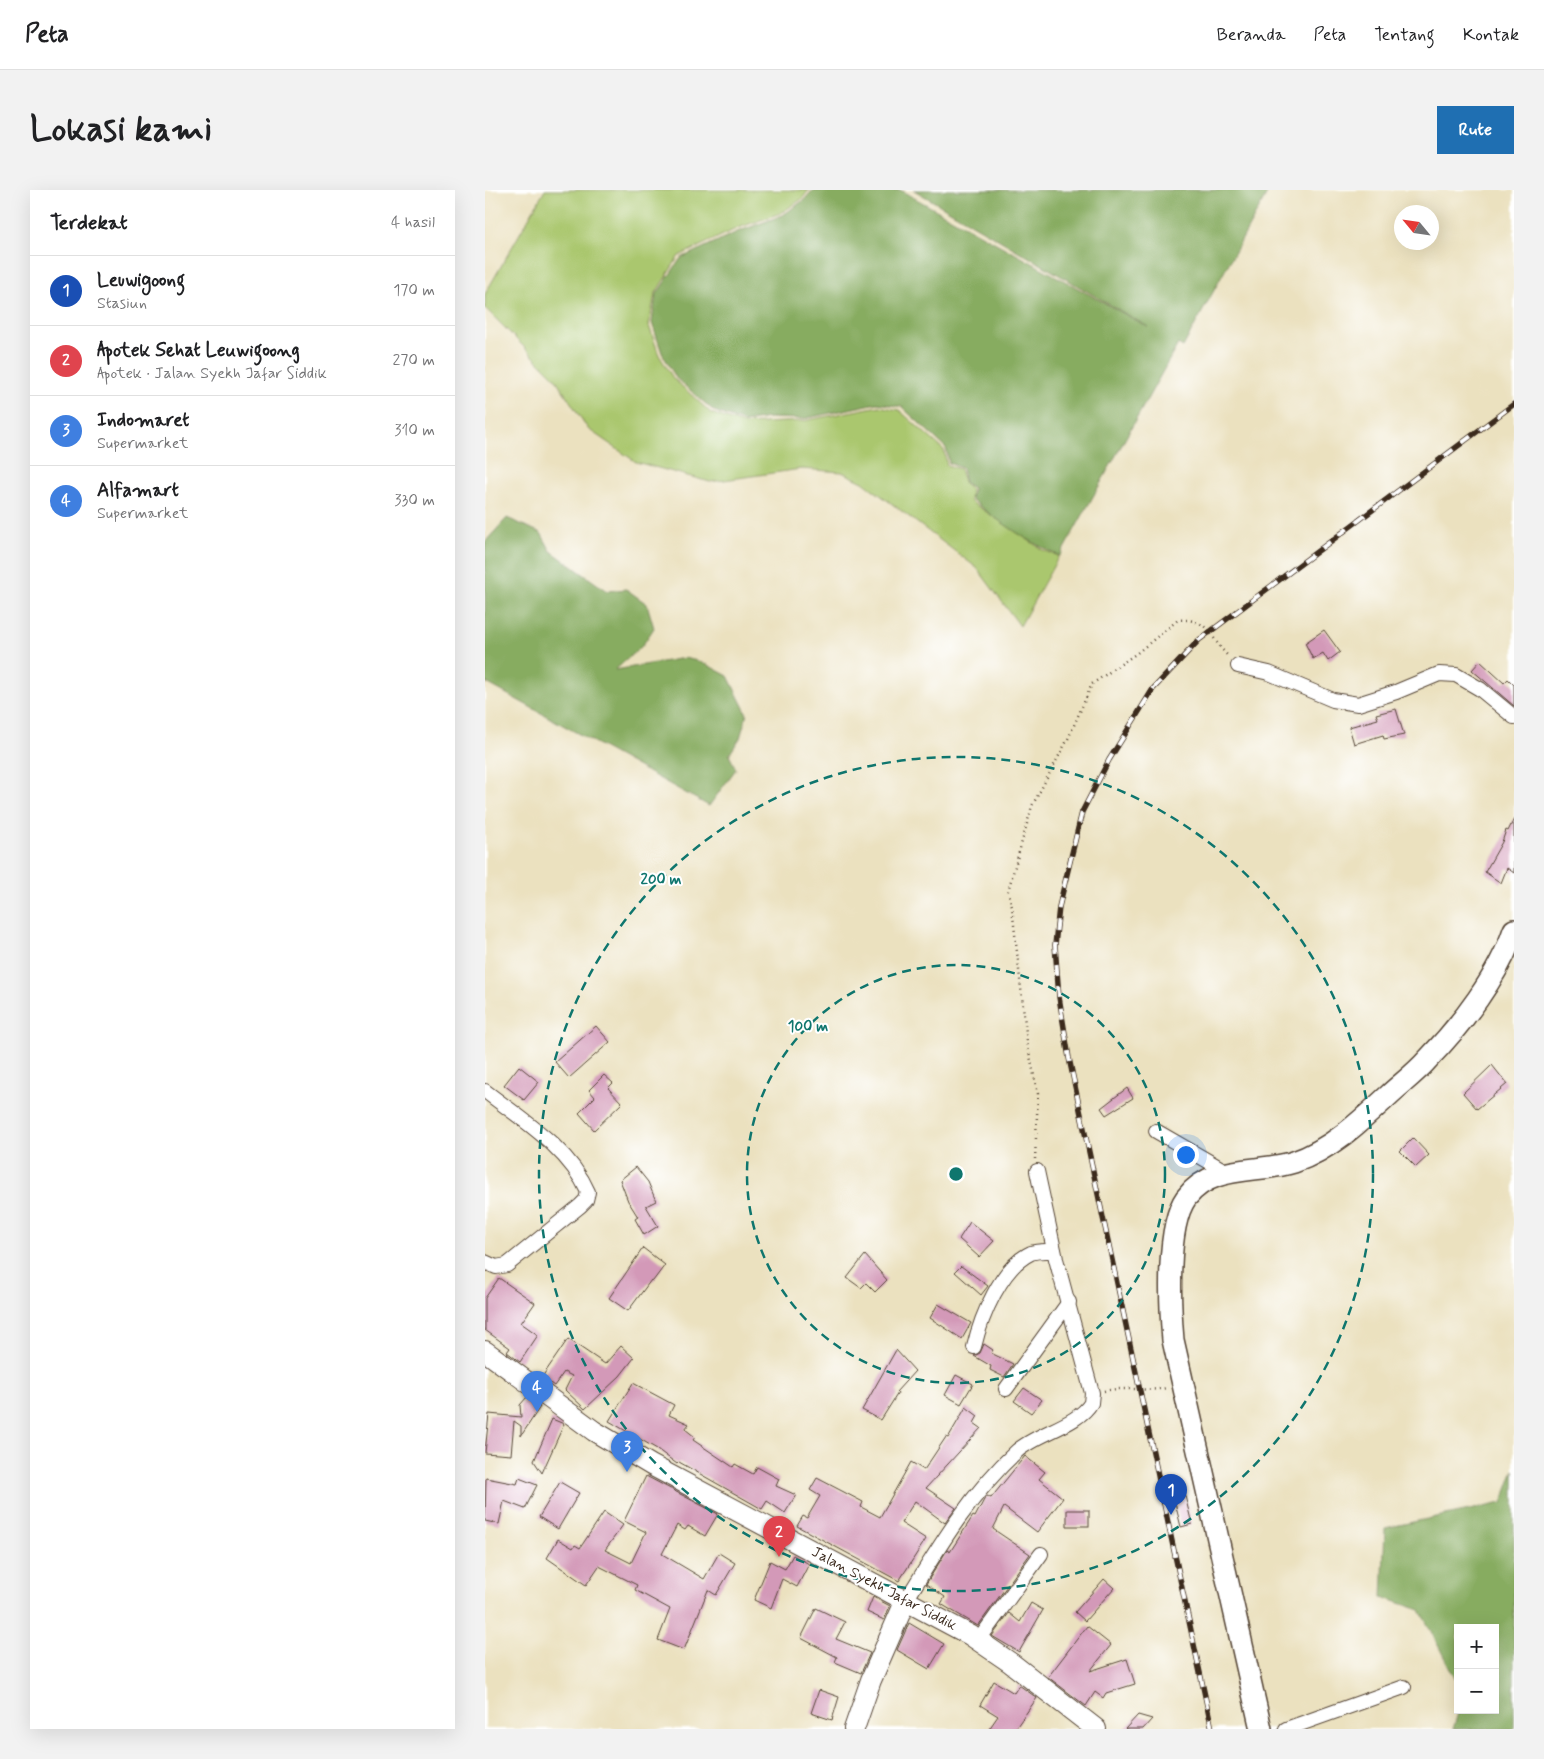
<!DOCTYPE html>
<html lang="id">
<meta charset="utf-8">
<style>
:root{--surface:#fff;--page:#f2f2f2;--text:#202124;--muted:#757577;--line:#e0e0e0;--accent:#1f6fb2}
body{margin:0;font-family:Mynerve,sans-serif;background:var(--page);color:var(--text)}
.controls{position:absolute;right:15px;bottom:15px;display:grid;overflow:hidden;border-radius:0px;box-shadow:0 5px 20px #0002}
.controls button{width:45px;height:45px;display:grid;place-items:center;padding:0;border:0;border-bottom:1px solid var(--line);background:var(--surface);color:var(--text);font:25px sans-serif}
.compass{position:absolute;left:909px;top:15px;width:45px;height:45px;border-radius:50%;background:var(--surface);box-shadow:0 5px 20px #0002;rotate:299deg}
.you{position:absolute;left:700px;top:964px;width:18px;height:18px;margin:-12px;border:4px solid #fff;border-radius:50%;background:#1a73e8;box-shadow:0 0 0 8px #1a73e833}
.badge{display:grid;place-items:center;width:32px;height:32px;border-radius:50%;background:var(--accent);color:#fff;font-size:16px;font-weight:700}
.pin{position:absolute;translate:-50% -41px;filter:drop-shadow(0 1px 2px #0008)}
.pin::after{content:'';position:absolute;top:26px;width:18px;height:15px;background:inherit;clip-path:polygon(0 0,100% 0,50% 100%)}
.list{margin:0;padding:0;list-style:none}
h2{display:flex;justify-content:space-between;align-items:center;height:65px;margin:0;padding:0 20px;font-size:21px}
h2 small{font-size:16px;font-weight:400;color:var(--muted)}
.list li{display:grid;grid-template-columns:32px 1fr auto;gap:15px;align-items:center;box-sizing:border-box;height:70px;padding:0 20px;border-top:1px solid var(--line)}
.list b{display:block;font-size:19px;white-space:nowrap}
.list p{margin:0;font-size:16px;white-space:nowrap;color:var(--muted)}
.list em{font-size:16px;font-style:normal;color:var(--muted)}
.map{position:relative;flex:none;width:1029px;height:1539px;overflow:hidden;border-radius:0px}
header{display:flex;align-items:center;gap:30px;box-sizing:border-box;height:70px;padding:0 25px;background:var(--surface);border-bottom:1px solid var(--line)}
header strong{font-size:24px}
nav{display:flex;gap:28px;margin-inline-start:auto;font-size:18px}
.intro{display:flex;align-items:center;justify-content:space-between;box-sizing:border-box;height:120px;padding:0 30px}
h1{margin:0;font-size:35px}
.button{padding:12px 22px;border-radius:0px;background:var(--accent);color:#fff;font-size:18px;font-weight:700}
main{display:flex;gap:30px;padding:0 30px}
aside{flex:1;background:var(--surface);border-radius:0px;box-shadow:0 5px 20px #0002}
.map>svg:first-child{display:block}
.green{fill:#aac76e;stroke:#727846}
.forest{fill:#87ac61;stroke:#616b40}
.building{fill:#d399b8}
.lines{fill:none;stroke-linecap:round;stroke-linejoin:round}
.street-casing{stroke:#554536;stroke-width:16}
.secondary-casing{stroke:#554536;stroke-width:22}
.primary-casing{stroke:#554536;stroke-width:24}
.path{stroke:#554536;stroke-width:2.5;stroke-dasharray:1 4;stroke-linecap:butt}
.street{stroke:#fff;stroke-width:14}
.secondary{stroke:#fff;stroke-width:20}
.primary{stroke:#fff;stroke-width:21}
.rail-casing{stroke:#3b2a1e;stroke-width:5.5}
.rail{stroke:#fff;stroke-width:4;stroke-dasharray:11;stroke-linecap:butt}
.ring{fill:none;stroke:#0f766e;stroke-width:2.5;stroke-dasharray:9 6}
.labels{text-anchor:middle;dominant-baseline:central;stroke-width:4;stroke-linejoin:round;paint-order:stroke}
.street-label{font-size:15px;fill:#3b2a1e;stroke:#fff}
.centre{fill:#0f766e;stroke:#fff;stroke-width:2.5}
.ring-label{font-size:15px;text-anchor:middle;font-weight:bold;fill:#0f766e;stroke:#fff;stroke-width:4;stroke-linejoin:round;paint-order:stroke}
</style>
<header>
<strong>Peta</strong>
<nav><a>Beranda</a><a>Peta</a><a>Tentang</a><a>Kontak</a></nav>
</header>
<div class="intro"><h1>Lokasi kami</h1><a class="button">Rute</a></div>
<main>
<aside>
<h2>Terdekat<small>4 hasil</small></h2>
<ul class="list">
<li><span class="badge" style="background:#1a4fb4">1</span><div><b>Leuwigoong</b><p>Stasiun</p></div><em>170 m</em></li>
<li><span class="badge" style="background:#e0444e">2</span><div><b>Apotek Sehat Leuwigoong</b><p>Apotek · Jalan Syekh Jafar Siddik</p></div><em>270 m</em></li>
<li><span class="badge" style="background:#3f7fe0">3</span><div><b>Indomaret</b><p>Supermarket</p></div><em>310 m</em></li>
<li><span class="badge" style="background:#3f7fe0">4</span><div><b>Alfamart</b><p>Supermarket</p></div><em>330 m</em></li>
</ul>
</aside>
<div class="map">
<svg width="1029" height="1539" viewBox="0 0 1029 1539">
<rect width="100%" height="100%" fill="#fff"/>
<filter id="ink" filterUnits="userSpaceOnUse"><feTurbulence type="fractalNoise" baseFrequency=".02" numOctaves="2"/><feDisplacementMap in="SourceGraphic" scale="10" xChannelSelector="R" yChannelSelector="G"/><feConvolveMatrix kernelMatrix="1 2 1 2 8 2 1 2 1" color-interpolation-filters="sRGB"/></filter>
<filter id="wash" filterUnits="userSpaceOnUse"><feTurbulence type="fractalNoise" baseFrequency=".0096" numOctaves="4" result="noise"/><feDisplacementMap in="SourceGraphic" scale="20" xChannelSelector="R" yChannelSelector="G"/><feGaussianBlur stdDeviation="1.12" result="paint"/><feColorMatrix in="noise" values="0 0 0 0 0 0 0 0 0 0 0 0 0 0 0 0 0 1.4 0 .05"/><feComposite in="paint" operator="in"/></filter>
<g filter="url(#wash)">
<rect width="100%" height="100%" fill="#ebe1bf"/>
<path class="green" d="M60,0H324L317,9L296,23L253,38L194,66L170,104L164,136L174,165L188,188L226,223L259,234L318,231L394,216L414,220L459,260L462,275L475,279L480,295L486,299L485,311L558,360L574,366L535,436L492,378L378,292L357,282L316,279L225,292L151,272L103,239L70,188L0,118V104Z"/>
<g class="forest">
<path d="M328,0H415L663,137L429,0H784L698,157L693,154L575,366C543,352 513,331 486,309L488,298L480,293L477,278L464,273L461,258L417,217L392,213L318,229L283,228L259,232L229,221L191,188L177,163L167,133L171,105L196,68L252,42L298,25L319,10Z"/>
<path d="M22,328L56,343L66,361L122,401L141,399L162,414L169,438L157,456L130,480L199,468L217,472L243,486L262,524L255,548L244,565L251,579L224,616L0,492V352Z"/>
<path d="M1029,1280V1539H968L974,1520H1010V1438H973V1494L935,1420L897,1407L900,1338L1017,1313Z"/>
</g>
<g id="blocks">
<g class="building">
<path d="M839,440L855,462L843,471L838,463L828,469L820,453Z"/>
<path d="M995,471L1019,493L1023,489L1029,495V516L987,480Z"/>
<path d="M911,519L919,545L899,549L898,545L869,554L864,537L893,529L891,524Z"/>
<path d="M1029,629V683L1022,678L1016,693L1000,682L1017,652L1021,640L1023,641Z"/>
<path d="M111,836L125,852L84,888L70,872Z"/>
<path d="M1007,875L1022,894L992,919L978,903Z"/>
<path d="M34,876L54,892L39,910L19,895Z"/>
<path d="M119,885L128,893L123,898L137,913L109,940L94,923L110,907L104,900Z"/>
<path d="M642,898L648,908L621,925L616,918Z"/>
<path d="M928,948L944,965L931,977L915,961Z"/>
<path d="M151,977L163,992L171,1011L161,1016L173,1036L159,1045L150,1029L153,1027L143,1011L135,990Z"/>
<path d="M485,1032L509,1051L494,1067L474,1049Z"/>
<path d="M158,1058L180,1075L168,1091L166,1090L143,1121L124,1108Z"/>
<path d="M380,1065L402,1090L390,1102L381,1093L376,1098L362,1088Z"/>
<path d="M476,1076L503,1096L496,1105L470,1082Z"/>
<path d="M14,1088L50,1113L36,1133L53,1145L35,1172L22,1162L25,1158L0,1140V1108Z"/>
<path d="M453,1114L486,1133L477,1149L445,1128Z"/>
<path d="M83,1149L120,1174L136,1156L149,1168L135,1186L100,1219L80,1200L87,1186L79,1182L69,1196L57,1187Z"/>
<path d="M499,1154L508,1160L506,1163L528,1174L519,1187L505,1180L506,1176L489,1166L495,1163Z"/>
<path d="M411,1160L430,1181L411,1202L413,1203L396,1230L377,1220Z"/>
<path d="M471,1185L488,1194L476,1214L460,1205Z"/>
<path d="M148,1193L189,1215L184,1225L204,1234L200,1239L210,1247L208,1250L248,1277L250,1274L268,1284L272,1277L294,1289L291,1296L311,1305L300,1323L282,1311L277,1319L194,1272L192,1274L172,1259L124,1231Z"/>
<path d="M539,1198L557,1210L546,1223L529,1211Z"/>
<path d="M42,1207L55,1217L36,1246V1236L29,1231L26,1265L0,1263L4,1224L36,1227L35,1215Z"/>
<path d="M481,1217L493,1226L489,1233L496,1238L441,1298L471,1318L460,1333L430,1311L416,1333L441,1349L414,1391L312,1336L318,1326L322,1328L335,1306L325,1300L332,1288L378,1312L376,1317L395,1327L426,1272L439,1280L461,1247L463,1248Z"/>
<path d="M67,1229L79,1234L57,1283L49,1271Z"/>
<path d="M540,1266L560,1282L554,1289L578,1308L552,1342L519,1317L508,1339L545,1364L493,1436L456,1414L460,1407L441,1394L462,1360L465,1362L488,1326L490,1327L500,1308L502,1306L506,1308Z"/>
<path d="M161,1286L233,1324L220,1346L203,1336L200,1340L192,1335L177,1364L219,1389L234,1363L250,1373L231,1405L223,1400L199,1460L173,1450L185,1419L150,1400L152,1395L114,1376L101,1395L62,1368L73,1349L88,1358L90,1355L95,1358L119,1322L138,1335L120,1360L146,1373L161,1342L139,1331Z"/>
<path d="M1,1288L32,1294L34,1288L52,1295L40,1319L19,1311L14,1334L0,1331Z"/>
<path d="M75,1292L94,1303L73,1339L54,1327Z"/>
<path d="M698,1298L707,1334L696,1337L687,1301Z"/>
<rect x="582" y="1320" width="22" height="16"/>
<path d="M308,1365L324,1374L312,1397L297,1389L286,1418L269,1410L285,1371L300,1379Z"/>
<path d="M619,1389L629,1398L600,1431L590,1422Z"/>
<path d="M388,1407L405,1416L399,1430L382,1422Z"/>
<path d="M546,1413L558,1420L534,1462L507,1446L524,1423L535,1432Z"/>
<path d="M331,1418L360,1432L351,1449L385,1463L376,1483L350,1472L352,1467L316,1448Z"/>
<path d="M424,1433L459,1454L444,1479L412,1460Z"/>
<path d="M602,1436L626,1455L605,1481L642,1469L650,1494L621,1503L618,1508L610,1502L601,1516L563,1487Z"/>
<path d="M509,1491L529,1503L534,1495L552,1508L530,1539H504L513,1526L495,1515Z"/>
<path d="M334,1500L354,1507L347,1530L326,1523Z"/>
<path d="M653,1525L667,1529L658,1539H640Z"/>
</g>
</g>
</g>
<g filter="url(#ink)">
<use href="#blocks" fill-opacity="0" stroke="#554536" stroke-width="1"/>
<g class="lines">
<defs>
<g id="street">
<path d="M753,476L784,483L848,510L873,514L911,502L954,484L971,485L995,499L1029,527"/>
<path d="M0,901C36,929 84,958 103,1002L101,1010L95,1016L22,1075L11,1077L0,1072"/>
<path d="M671,941L742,982"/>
<path d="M489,1157C496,1127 516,1077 546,1063C553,1060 562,1061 569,1061"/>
<path d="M521,1199L584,1112"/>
<path d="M420,1412C453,1358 486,1303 532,1261C552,1243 593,1235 606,1213L607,1203L571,1069L552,981"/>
<path d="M493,1451L556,1364"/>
<path d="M801,1539L919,1497"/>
</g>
<g id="secondary">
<path d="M0,1161L109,1241L166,1275L485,1445L526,1473L611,1539"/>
<path d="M369,1539L386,1490L420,1412"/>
</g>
<path id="primary" d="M776,1539L688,1150C685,1116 681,1036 701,1008C727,973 772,984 809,972C845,960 876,931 904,905C917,893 932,882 943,869C976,835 1014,786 1029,740"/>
</defs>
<use href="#street" class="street-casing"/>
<use href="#secondary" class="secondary-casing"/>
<use href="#primary" class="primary-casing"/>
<g class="path">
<path d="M550,969L553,904L542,852L527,717L523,701L547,616L583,549L607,494L652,463L693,430C725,428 724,447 743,466"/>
<path d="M619,1201C640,1196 661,1202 682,1198"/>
</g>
<use href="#street" class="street"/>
<use href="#secondary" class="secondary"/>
<use href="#primary" class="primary"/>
<defs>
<path id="rail" d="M727,1539L584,868L574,807L570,755L574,717L597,622L624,570L668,499L714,450L1029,214"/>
</defs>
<use href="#rail" class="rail-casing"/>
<use href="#rail" class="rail"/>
</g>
</g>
<g class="ring">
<circle cx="471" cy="984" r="209"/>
<circle cx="471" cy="984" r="417"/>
</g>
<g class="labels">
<g class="street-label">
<text transform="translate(399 1399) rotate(28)">Jalan Syekh Jafar Siddik</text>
</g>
</g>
<circle cx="471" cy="984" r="8" class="centre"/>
<g class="ring-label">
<text x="176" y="694">200 m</text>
<text x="323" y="841">100 m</text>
</g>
</svg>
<div class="controls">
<button>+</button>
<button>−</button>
</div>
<svg class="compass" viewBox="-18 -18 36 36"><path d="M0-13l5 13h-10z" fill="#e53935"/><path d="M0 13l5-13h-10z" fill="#757577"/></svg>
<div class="you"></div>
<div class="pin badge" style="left:686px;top:1325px;background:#1a4fb4">1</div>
<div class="pin badge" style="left:294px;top:1367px;background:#e0444e">2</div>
<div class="pin badge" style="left:142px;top:1282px;background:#3f7fe0">3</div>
<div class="pin badge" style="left:52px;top:1222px;background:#3f7fe0">4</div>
</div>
</main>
